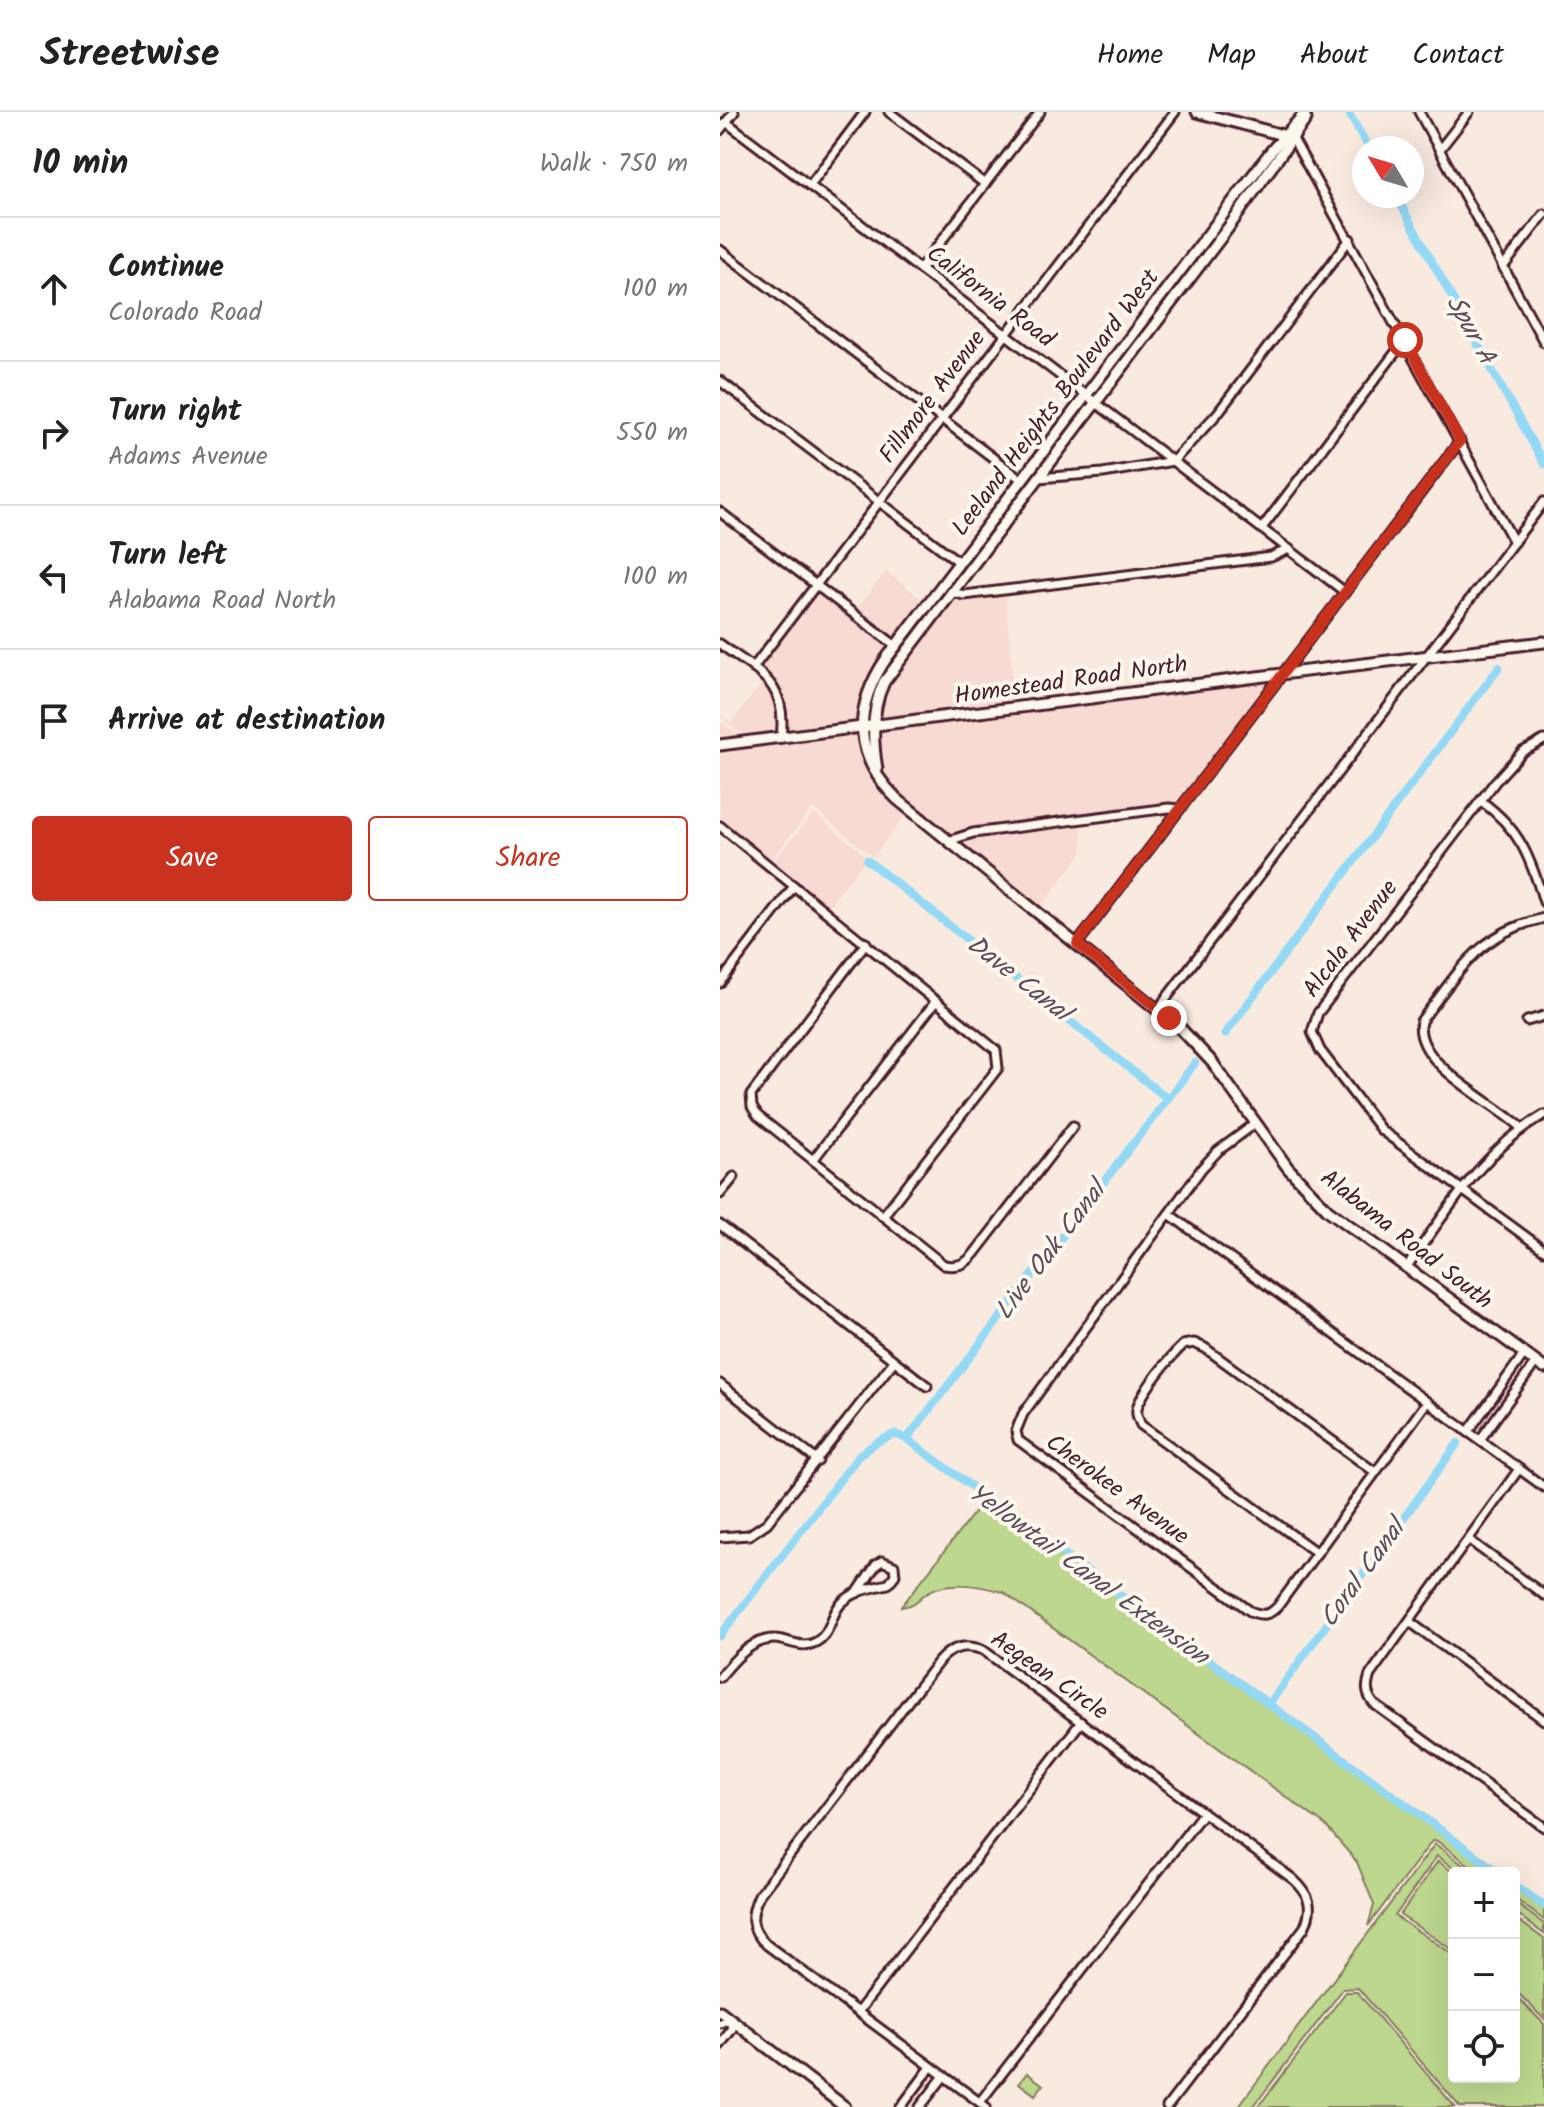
<!DOCTYPE html>
<meta charset="utf-8">
<style>
:root{--surface:#fff;--page:#f2f2f2;--text:#222;--muted:#767676;--line:#e0e0e0;--accent:#c8321e}
body{margin:0;font-family:Kalam,sans-serif;background:var(--page);color:var(--text)}
.controls{position:absolute;right:24px;bottom:24px;display:grid;overflow:hidden;border-radius:8px;box-shadow:0 8px 32px #0002}
.controls button{width:72px;height:72px;display:grid;place-items:center;padding:0;border:0;border-bottom:2px solid var(--line);background:var(--surface);color:var(--text);font:40px sans-serif}
.compass{position:absolute;left:632px;top:24px;width:72px;height:72px;border-radius:50%;background:var(--surface);box-shadow:0 8px 32px #0002;rotate:308deg}
.stop{position:absolute;width:24px;height:24px;margin:-18px;border:6px solid #c8321e;border-radius:50%;background:#fff}
.stop.end{background:#c8321e;border-color:#fff;box-shadow:0 2px 8px #0008}
.list{margin:0;padding:0;list-style:none}
h2{display:flex;justify-content:space-between;align-items:center;height:104px;margin:0;padding:0 32px;font-size:34px}
h2 small{font-size:26px;font-weight:400;color:var(--muted)}
.list li{display:grid;grid-template-columns:52px 1fr auto;gap:24px;align-items:center;box-sizing:border-box;height:144px;padding:0 32px;border-top:2px solid var(--line)}
.list b{display:block;font-size:30px;white-space:nowrap}
.list p{margin:0;font-size:26px;white-space:nowrap;color:var(--muted)}
.list em{font-size:26px;font-style:normal;color:var(--muted)}
.actions{display:flex;gap:16px;padding:24px 32px}
.actions a{flex:1;padding:18px 0;border:2px solid var(--accent);border-radius:8px;text-align:center;font-size:28px;color:var(--accent)}
.actions .main{background:var(--accent);color:#fff}
.icon{flex:none;width:44px;height:44px;fill:none;stroke:currentColor;stroke-width:2;stroke-linecap:round;stroke-linejoin:round}
.map{position:relative;flex:none;width:824px;height:1995px;overflow:hidden}
header{display:flex;align-items:center;gap:48px;box-sizing:border-box;height:112px;padding:0 40px;background:var(--surface);border-bottom:2px solid var(--line)}
header strong{font-size:38px}
nav{display:flex;gap:44px;margin-inline-start:auto;font-size:28px}
main{display:flex}
aside{flex:1;background:var(--surface)}
.map>svg:first-child{display:block}
.built{fill:#f7dad2}
.green{fill:#bdd78e;stroke:#847b5c;stroke-width:2}
.lines{fill:none;stroke-linecap:round;stroke-linejoin:round}
.canal{stroke:#93d8f4;stroke-width:8}
.street-casing{stroke:#4a1f2b;stroke-width:13}
.secondary-casing{stroke:#4a1f2b;stroke-width:15}
.street{stroke:#fbf7ec;stroke-width:7}
.secondary{stroke:#fbf7ec;stroke-width:9}
.route{stroke:#c8321e;stroke-width:10}
.labels{text-anchor:middle;dominant-baseline:central;stroke-width:8;stroke-linejoin:round;paint-order:stroke}
.street-label{font-size:24px;fill:#4a1f2b;stroke:#fbf7ec}
.water-label{font-size:26px;font-style:italic;fill:#5c4d5d;stroke:#fbf7ec}
</style>
<header>
<strong>Streetwise</strong>
<nav><a>Home</a><a>Map</a><a>About</a><a>Contact</a></nav>
</header>
<main>
<aside>
<h2>10 min<small>Walk · 750 m</small></h2>
<ul class="list">
<li><svg class="icon" aria-label="ahead" viewBox="0 0 24 24"><path d="M12 20V5M6 11l6-6 6 6"/></svg><div><b>Continue</b><p>Colorado Road</p></div><em>100 m</em></li>
<li><svg class="icon" aria-label="right" viewBox="0 0 24 24"><path d="M7 20v-9h11M14 6l5 5-5 5"/></svg><div><b>Turn right</b><p>Adams Avenue</p></div><em>550 m</em></li>
<li><svg class="icon" aria-label="left" viewBox="0 0 24 24"><path d="M17 20v-9H6M10 6l-5 5 5 5"/></svg><div><b>Turn left</b><p>Alabama Road North</p></div><em>100 m</em></li>
<li><svg class="icon" aria-label="arrive" viewBox="0 0 24 24"><path d="M6 21V4h12l-3 4 3 4H6"/></svg><div><b>Arrive at destination</b></div></li>
</ul>
<div class="actions"><a class="main">Save</a><a>Share</a></div>
</aside>
<div class="map">
<svg width="824" height="1995" viewBox="0 0 824 1995">
<rect width="100%" height="100%" fill="#f9eae0"/>
<filter id="ink" filterUnits="userSpaceOnUse"><feTurbulence type="fractalNoise" baseFrequency=".0125" numOctaves="2"/><feDisplacementMap in="SourceGraphic" scale="16" xChannelSelector="R" yChannelSelector="G"/><feConvolveMatrix kernelMatrix="1 2 1 2 8 2 1 2 1" color-interpolation-filters="sRGB"/></filter>
<g filter="url(#ink)">
<g class="built">
<path d="M166,459L204,489L149,566L138,595V613L27,626L0,605V602L11,611L46,566L31,553L94,470L134,501Z"/>
<path d="M285,478L295,595L562,561L460,697L253,721L228,729L190,698L153,745L93,696L47,752L0,714V609L27,630L154,616L159,580L231,480Z"/>
<path d="M94,701L147,745L107,797L51,752Z"/>
<path d="M361,710L363,740L319,797L236,729L254,724Z"/>
</g>
<g class="green">
<path d="M268,1383L784,1761H760L717,1729H712L648,1814L654,1793L637,1750L605,1713L283,1480C261,1474 229,1467 208,1480C196,1488 197,1493 181,1495Z"/>
<path d="M715,1732L754,1761H740L717,1744L675,1804L734,1843V1965H794V1882L824,1912V1995H740L638,1876L623,1877L533,1995H518Z"/>
<path d="M718,1749L734,1761V1839L680,1803Z"/>
<path d="M794,1769L824,1791V1808L794,1786Z"/>
<path d="M794,1790L824,1812V1822L794,1800Z"/>
<path d="M794,1805L824,1827V1907L794,1877Z"/>
<path d="M626,1880H637L735,1995H538Z"/>
<path d="M307,1961L323,1973L315,1983L299,1971Z"/>
</g>
<g class="lines">
<g class="canal">
<path d="M628,0L649,36"/>
<path d="M676,84L824,352"/>
<path d="M147,748L448,987"/>
<path d="M505,922L779,555"/>
<path d="M187,1327L475,951"/>
<path d="M0,1524L140,1342L159,1329L175,1322L187,1327L779,1761"/>
<path d="M549,1592L738,1331"/>
<path d="M794,1772L824,1794"/>
</g>
<defs>
<g id="street">
<path d="M169,0L265,72"/>
<path d="M699,0L824,230"/>
<path d="M6,10L625,480"/>
<path d="M0,18L14,0"/>
<path d="M573,27L794,430"/>
<path d="M720,37L749,0"/>
<path d="M90,73L145,0"/>
<path d="M0,138L302,368"/>
<path d="M783,155L824,102"/>
<path d="M200,157L320,0"/>
<path d="M0,269L239,450"/>
<path d="M318,366L383,361L453,349L497,302L630,127"/>
<path d="M0,400L176,534"/>
<path d="M542,416L685,228"/>
<path d="M231,480L244,483L551,445L569,437"/>
<path d="M0,532C40,562 68,570 61,626"/>
<path d="M33,556L455,0"/>
<path d="M824,628L802,640L775,670L598,901L592,920L600,938L661,1018L824,1138"/>
<path d="M761,689C800,717 810,745 824,790"/>
<path d="M0,714L276,938L278,956L163,1104"/>
<path d="M228,729L253,721L449,696L460,697"/>
<path d="M146,831L31,983L32,995L38,1004L224,1153C237,1155 245,1153 254,1142L353,1014"/>
<path d="M357,832L740,329"/>
<path d="M0,871L74,774"/>
<path d="M438,897L824,390"/>
<path d="M807,909L824,904"/>
<path d="M536,1011L498,1039L482,1056L303,1302L296,1319L298,1328L530,1499C542,1504 549,1504 558,1494L707,1290"/>
<path d="M802,1016C775,990 692,952 701,909C741,858 757,822 824,806"/>
<path d="M93,1048L216,889"/>
<path d="M0,1082L14,1065"/>
<path d="M449,1102L824,1375"/>
<path d="M0,1113L207,1274"/>
<path d="M686,1156C727,1100 762,1038 824,1003"/>
<path d="M0,1272L98,1349"/>
<path d="M748,1320L804,1242"/>
<path d="M760,1328L816,1250"/>
<path d="M799,1357L650,1563C646,1575 646,1582 654,1592L824,1715"/>
<path d="M0,1425L29,1423L47,1411L174,1249"/>
<path d="M749,1428L824,1483"/>
<path d="M597,1441L421,1313C418,1306 415,1301 418,1293C425,1276 449,1246 463,1233L474,1231L485,1236L655,1360"/>
<path d="M690,1510L824,1608"/>
<path d="M0,1565C13,1549 31,1527 54,1527C69,1527 81,1538 96,1530C111,1521 110,1506 119,1494C131,1479 151,1476 168,1472L175,1463L174,1454L162,1449L156,1453L137,1481"/>
<path d="M138,1900L361,1610"/>
<path d="M0,1911L10,1907L12,1917L0,1933"/>
<path d="M260,1990L483,1701"/>
<path d="M181,1995L211,1955"/>
<path d="M200,1995L224,1964"/>
<path d="M266,1995L47,1833C29,1817 30,1803 39,1783L219,1549C231,1535 245,1531 263,1538L573,1767C590,1782 594,1796 584,1816L447,1995"/>
</g>
<g id="secondary">
<path d="M477,0L570,25"/>
<path d="M586,0L552,38L166,547C133,596 133,644 177,687L460,916L492,950L568,1056L608,1098L824,1256"/>
<path d="M0,633C275,599 549,562 824,530"/>
<path d="M157,657C152,628 151,597 164,570L508,116L586,7"/>
<path d="M0,1899L125,1995"/>
</g>
</defs>
<use href="#street" class="street-casing"/>
<use href="#secondary" class="secondary-casing"/>
<use href="#street" class="street"/>
<use href="#secondary" class="secondary"/>
</g>
</g>
<g class="lines" filter="url(#ink)">
<path class="route" d="M449,906L357,832L740,329L685,228"/>
</g>
<g class="labels">
<g class="street-label">
<text transform="translate(270 185) rotate(37)">California Road</text>
<text transform="translate(213 285) rotate(-53)">Fillmore Avenue</text>
<text transform="translate(336 291) rotate(-53)">Leeland Heights Boulevard West</text>
<text transform="translate(351 569) rotate(-8)">Homestead Road North</text>
<text transform="translate(631 827) rotate(-53)">Alcala Avenue</text>
<text transform="translate(686 1128) rotate(38)">Alabama Road South</text>
<text transform="translate(397 1378) rotate(36)">Cherokee Avenue</text>
<text transform="translate(329 1564) rotate(35)">Aegean Circle</text>
</g>
<g class="water-label">
<text transform="translate(750 218) rotate(61)">Spur A</text>
<text transform="translate(298 867) rotate(38)">Dave Canal</text>
<text transform="translate(331 1139) rotate(-53)">Live Oak Canal</text>
<text transform="translate(643 1462) rotate(-54)">Coral Canal</text>
<text transform="translate(368 1463) rotate(36)">Yellowtail Canal Extension</text>
</g>
</g>
</svg>
<div class="controls">
<button>+</button>
<button>−</button>
<button><svg class="icon" aria-label="locate" viewBox="0 0 24 24"><circle cx="12" cy="12" r="6"/><path d="M12 2v4M12 18v4M2 12h4M18 12h4"/></svg></button>
</div>
<svg class="compass" viewBox="-18 -18 36 36"><path d="M0-13l5 13h-10z" fill="#e53935"/><path d="M0 13l5-13h-10z" fill="#767676"/></svg>
<div class="stop" style="left:685px;top:228px"></div>
<div class="stop end" style="left:449px;top:906px"></div>
</div>
</main>
